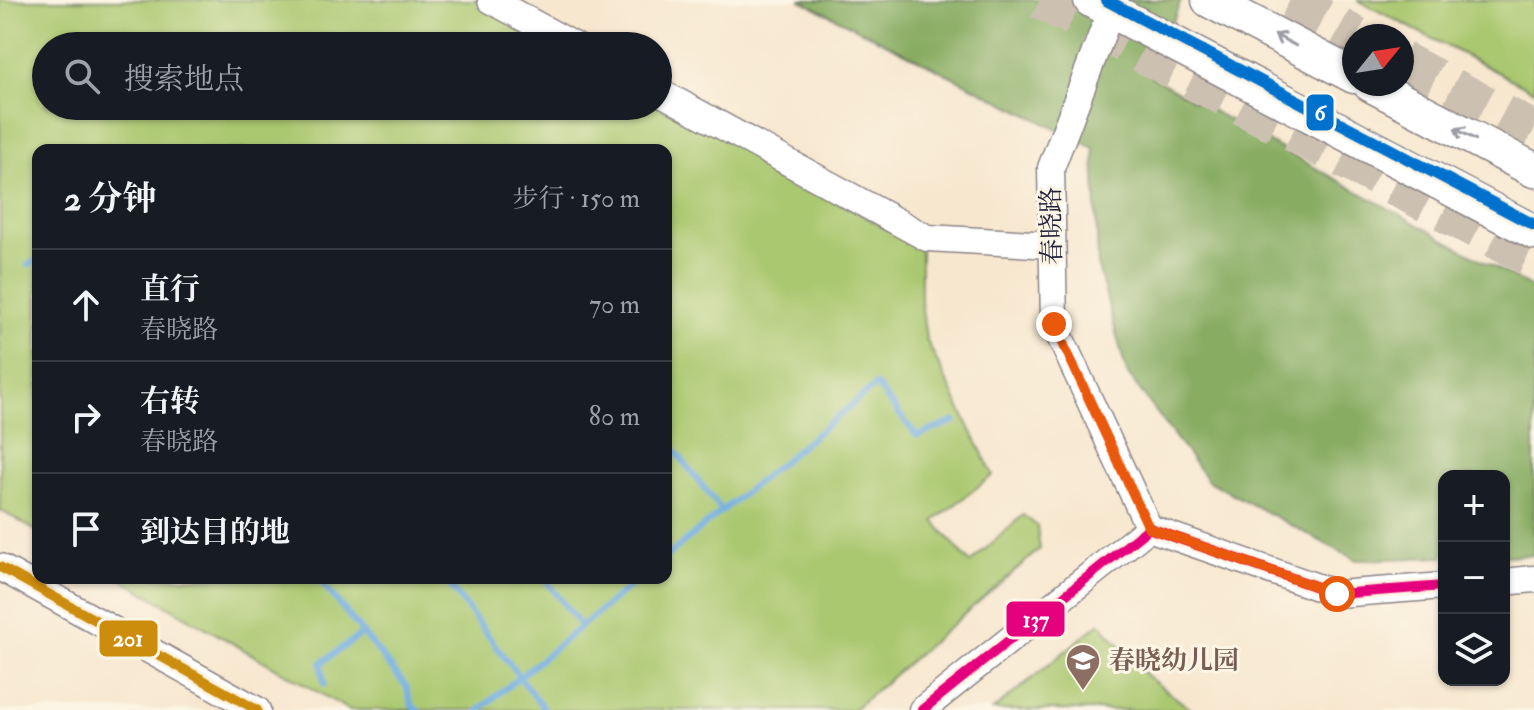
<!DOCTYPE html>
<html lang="zh">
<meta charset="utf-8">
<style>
:root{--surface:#171b24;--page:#20242c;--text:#f1f3f6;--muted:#9ea1a6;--line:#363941}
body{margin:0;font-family:"IM FELL Double Pica","Noto Serif SC",serif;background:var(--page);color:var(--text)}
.controls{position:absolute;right:24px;bottom:24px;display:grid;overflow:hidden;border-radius:16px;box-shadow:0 2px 6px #0004}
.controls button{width:72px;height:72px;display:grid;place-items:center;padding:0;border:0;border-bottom:2px solid var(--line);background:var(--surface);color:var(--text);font:40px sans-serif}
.compass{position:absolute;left:1342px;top:24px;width:72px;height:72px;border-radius:50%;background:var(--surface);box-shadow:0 2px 6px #0004;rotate:60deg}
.stop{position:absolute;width:24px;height:24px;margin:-18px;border:6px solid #ea580c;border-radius:50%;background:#fff}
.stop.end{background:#ea580c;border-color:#fff;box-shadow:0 2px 8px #0008}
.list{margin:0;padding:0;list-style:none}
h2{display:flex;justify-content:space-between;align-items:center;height:104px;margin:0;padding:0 32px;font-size:34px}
h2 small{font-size:26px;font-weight:400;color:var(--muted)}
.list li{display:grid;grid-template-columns:52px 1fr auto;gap:24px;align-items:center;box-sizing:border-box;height:112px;padding:0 32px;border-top:2px solid var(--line)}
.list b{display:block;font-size:30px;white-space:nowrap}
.list p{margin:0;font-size:26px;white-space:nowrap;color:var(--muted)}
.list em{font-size:26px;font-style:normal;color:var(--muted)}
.icon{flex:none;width:44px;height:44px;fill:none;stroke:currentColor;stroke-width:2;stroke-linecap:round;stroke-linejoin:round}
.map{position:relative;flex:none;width:1534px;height:710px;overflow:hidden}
.search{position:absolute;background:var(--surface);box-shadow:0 2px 6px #0004;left:32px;top:32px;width:640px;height:88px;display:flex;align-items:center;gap:20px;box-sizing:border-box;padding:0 28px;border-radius:44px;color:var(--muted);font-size:30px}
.panel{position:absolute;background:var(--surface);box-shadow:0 2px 6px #0004;left:32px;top:144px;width:640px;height:440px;border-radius:16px}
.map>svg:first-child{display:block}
.green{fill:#aac870;stroke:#667556;stroke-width:2}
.forest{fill:#87ac62;stroke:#54674e;stroke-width:2}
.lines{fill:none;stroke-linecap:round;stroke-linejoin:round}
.stream{stroke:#6face1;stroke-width:6}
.highway-tunnel{stroke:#ccc0b1;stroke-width:38;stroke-dasharray:38 19;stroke-linecap:butt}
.minor-casing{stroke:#8c8485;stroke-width:29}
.major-casing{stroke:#8c8485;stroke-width:37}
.minor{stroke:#fff;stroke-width:26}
.major{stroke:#fff;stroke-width:34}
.bus-1-casing{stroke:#fcf5e5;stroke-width:16}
.bus-2-casing{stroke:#fcf5e5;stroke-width:16}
.bus-1{stroke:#e5007d;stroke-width:10}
.bus-2{stroke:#cc8c0c;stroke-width:10}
.metro-1-casing{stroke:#fcf5e5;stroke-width:18}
.metro-1{stroke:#0072ce;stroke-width:12}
.oneway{stroke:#9c9ca7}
.route{stroke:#ea580c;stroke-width:10}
.labels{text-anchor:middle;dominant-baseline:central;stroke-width:6;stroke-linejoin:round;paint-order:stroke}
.street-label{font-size:26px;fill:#22223b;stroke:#fcf5e5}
.education-label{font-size:26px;font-weight:bold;fill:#785e54;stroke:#fcf5e5;text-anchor:start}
.line-badge{stroke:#fcf5e5;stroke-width:3}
.badge-label{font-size:22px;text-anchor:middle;font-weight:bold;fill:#fff}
</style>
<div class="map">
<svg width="1534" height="710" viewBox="0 0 1534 710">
<rect width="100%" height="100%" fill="#fcf5e5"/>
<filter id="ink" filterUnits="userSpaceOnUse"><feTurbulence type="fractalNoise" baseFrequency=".0125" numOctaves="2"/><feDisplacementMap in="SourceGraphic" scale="16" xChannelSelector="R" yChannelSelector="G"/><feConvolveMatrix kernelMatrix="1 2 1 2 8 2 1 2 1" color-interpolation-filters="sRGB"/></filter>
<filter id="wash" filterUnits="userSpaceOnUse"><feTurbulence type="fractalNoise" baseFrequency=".006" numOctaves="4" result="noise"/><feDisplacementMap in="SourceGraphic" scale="32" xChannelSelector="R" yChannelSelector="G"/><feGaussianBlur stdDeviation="1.8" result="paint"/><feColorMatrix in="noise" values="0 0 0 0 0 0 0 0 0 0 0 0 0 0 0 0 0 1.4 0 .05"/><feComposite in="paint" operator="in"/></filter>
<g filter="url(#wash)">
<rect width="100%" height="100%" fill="#f7e7cf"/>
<g class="green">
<path d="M0,0H476L559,46H46V106H658V101L921,248V302L926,339L993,475L934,521L970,563L1023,515L1037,526L1040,549L853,710H349L119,578H666V150H38V532L0,510Z"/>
<path d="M1357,0H1534V91Z"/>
<path d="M1100,623L1147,676L1192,710H993Z"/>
</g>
<path class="forest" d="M800,0H1181L1152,77L1534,289V555L1504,556V476H1444V557L1356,560L1208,481L1127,373L1098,267L1094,148Z"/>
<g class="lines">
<g class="stream">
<path d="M28,265L38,259"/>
<path d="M666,439L722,511"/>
<path d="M666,557L876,385L917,436L955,421"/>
<path d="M318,578L406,686L412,706L418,710"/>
<path d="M444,578L544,709"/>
<path d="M544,578L581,626"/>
<path d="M324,684L321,663L363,633"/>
<path d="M479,710L640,578"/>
</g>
</g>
</g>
<g filter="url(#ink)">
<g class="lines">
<g class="highway-tunnel">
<path d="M1040,0L1534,260"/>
<path d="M1290,0L1357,36"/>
<path d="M1402,60L1534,130"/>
</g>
<defs>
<g id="minor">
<path d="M491,0L575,46"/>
<path d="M1115,0L1051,168L1054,324L1149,528L1337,594L1444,586"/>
<path d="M658,91L927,238L1052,245"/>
<path d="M0,567L257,710"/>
<path d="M1504,582L1534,579"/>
<path d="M922,710L1149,528"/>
</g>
<g id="major">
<path d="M1091,0L1534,232"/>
<path d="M1209,0L1354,76"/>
<path d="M1370,84L1534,170"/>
</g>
</defs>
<use href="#minor" class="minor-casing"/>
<use href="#major" class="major-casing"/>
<use href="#minor" class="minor"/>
<use href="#major" class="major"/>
<defs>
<g id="bus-1">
<path d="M1149,528L1337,594L1444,586"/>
<path d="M922,710L1149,528"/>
</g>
<path id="bus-2" d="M0,567L257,710"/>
</defs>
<use href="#bus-1" class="bus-1-casing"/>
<use href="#bus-2" class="bus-2-casing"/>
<use href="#bus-1" class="bus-1"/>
<use href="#bus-2" class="bus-2"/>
<defs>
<path id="metro-1" d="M1106,0L1534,225"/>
</defs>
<use href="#metro-1" class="metro-1-casing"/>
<use href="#metro-1" class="metro-1"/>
</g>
<defs><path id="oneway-shaft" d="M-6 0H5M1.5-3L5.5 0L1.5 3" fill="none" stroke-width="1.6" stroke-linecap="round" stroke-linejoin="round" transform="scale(2)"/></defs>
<g class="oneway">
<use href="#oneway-shaft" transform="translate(1285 40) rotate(-152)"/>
<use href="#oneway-shaft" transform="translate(1465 134) rotate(-152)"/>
</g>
</g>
<g class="lines" filter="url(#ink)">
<path class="route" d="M1054,324L1149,528L1337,594"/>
</g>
<defs>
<symbol id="school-pin" viewBox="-11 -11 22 30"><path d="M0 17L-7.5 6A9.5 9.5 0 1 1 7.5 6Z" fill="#8d6e63" stroke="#fcf5e5"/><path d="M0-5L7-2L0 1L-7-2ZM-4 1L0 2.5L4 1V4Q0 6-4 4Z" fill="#fff"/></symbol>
</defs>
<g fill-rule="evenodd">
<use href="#school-pin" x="1063" y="641" width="40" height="54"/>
</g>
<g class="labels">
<g class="street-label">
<text transform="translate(1052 226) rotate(-91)">春晓路</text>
</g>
<g class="education-label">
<text x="1109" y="661">春晓幼儿园</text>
</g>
</g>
<g class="line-badge">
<rect x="1305" y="93" width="30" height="39" rx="8" fill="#0072ce"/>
<rect x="1005" y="600" width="61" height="38" rx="8" fill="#e5007d"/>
<rect x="98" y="619" width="61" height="39" rx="8" fill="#cc8c0c"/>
</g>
<g class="badge-label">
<text x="1320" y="120">6</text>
<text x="1036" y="627">137</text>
<text x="128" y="646">201</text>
</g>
</svg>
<div class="controls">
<button>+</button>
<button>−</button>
<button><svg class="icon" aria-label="layers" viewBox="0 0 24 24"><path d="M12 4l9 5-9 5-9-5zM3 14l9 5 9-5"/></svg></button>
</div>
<svg class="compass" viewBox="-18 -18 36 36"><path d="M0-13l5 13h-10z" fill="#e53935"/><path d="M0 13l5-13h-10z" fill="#9ea1a6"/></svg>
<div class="stop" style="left:1337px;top:594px"></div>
<div class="stop end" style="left:1054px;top:324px"></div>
<div class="search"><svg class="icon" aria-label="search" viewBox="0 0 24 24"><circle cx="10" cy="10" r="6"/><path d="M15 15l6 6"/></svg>搜索地点</div>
<section class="panel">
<h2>2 分钟<small>步行 · 150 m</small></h2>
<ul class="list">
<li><svg class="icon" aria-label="ahead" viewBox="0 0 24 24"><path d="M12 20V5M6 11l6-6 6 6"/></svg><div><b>直行</b><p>春晓路</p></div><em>70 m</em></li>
<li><svg class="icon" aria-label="right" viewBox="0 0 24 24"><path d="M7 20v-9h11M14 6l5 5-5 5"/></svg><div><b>右转</b><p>春晓路</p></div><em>80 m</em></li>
<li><svg class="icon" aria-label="arrive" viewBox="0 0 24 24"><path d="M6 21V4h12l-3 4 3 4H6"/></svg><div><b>到达目的地</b></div></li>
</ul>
</section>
</div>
